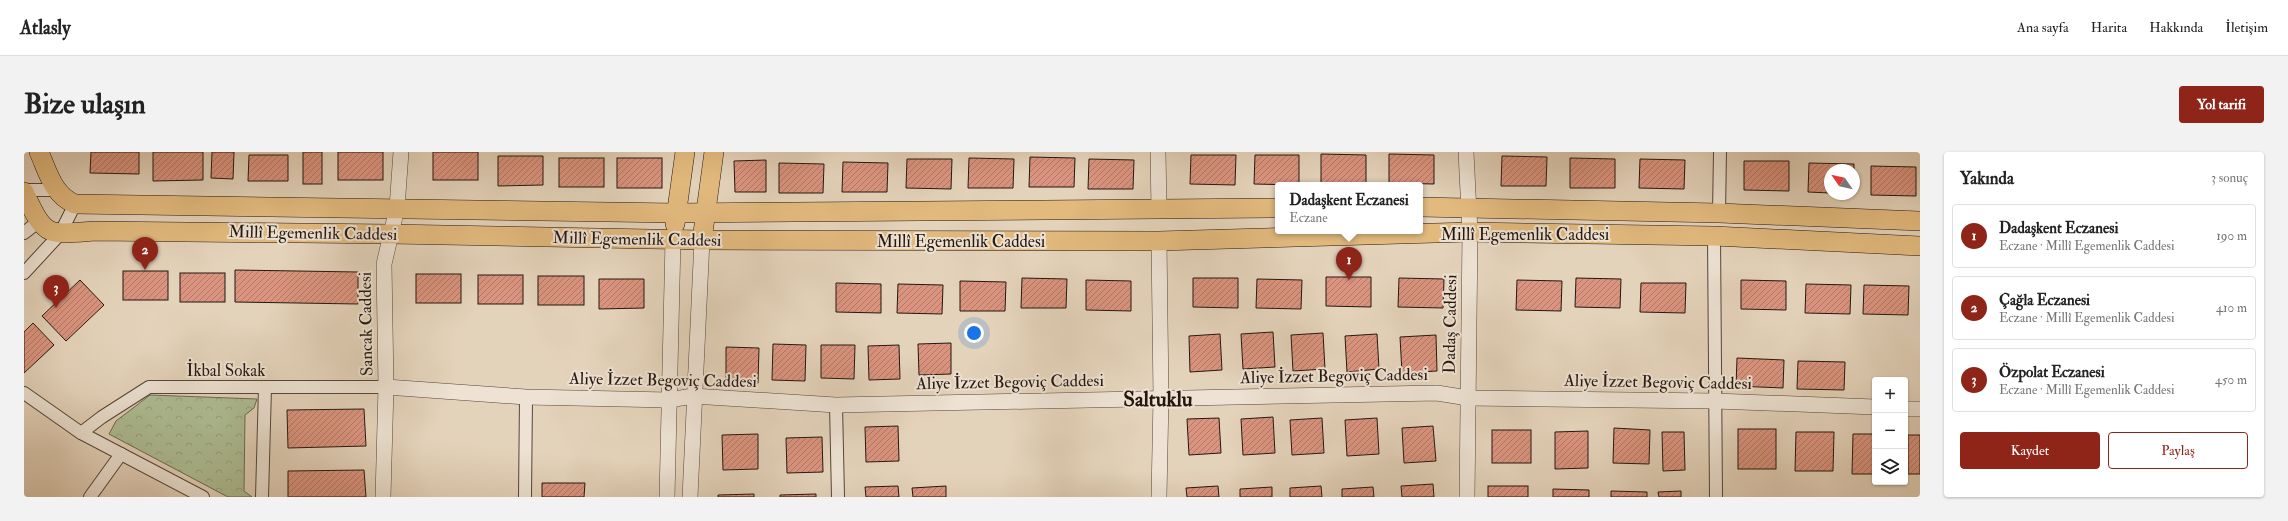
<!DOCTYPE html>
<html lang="tr">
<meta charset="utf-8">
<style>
:root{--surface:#fff;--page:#f2f2f2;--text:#222;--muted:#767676;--line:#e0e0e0;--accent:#8f2418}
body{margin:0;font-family:"IM FELL Double Pica",serif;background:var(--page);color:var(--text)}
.controls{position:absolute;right:12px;bottom:12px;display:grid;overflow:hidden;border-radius:4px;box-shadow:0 1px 3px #0004}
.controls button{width:36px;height:36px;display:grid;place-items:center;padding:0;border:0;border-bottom:1px solid var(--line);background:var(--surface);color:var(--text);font:20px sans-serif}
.compass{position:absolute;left:1800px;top:12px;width:36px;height:36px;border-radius:50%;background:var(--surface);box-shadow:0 1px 3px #0004;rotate:304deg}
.you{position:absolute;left:950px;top:181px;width:14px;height:14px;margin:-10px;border:3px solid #fff;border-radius:50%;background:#1a73e8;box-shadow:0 0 0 6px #1a73e833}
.badge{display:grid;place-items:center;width:26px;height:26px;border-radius:50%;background:var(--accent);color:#fff;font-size:13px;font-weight:700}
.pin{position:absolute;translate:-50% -33px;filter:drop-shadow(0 1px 2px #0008)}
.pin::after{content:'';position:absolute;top:21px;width:14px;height:12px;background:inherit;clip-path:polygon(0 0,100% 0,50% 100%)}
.popup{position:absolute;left:1251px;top:30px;width:148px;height:52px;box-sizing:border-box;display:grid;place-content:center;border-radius:4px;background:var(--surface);filter:drop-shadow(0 1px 3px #0005);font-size:13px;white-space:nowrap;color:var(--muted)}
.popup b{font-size:15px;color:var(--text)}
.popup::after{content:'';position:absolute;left:50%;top:100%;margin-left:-8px;border:8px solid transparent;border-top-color:var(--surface)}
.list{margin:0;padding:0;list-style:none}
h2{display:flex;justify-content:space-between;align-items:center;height:52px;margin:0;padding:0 16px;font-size:17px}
h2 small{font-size:13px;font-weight:400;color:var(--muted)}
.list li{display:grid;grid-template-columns:26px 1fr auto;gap:12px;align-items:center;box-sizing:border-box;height:64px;margin:0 8px 8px;padding:0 8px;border:1px solid var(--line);border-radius:4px}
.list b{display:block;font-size:15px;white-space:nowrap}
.list p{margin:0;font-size:13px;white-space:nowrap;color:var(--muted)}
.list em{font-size:13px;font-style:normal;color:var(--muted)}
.actions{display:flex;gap:8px;padding:12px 16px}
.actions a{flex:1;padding:9px 0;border:1px solid var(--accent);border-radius:4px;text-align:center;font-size:14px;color:var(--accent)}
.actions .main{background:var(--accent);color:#fff}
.icon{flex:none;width:22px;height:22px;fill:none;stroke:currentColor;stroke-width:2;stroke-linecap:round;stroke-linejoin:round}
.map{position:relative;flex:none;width:1896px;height:345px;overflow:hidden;border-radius:4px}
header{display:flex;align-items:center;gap:24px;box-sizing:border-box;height:56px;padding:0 20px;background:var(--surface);border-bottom:1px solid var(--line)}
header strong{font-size:19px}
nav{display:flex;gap:22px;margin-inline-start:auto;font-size:14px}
.intro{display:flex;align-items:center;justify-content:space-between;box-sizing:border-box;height:96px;padding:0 24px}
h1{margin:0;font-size:28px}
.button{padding:10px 18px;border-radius:4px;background:var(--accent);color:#fff;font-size:14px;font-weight:700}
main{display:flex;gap:24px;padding:0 24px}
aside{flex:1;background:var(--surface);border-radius:4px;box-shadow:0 1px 3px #0004}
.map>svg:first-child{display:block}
.forest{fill:url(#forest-crowns);stroke:#6a6a52}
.building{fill:url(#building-hatch);stroke:#25170f}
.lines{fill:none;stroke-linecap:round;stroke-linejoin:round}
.minor-casing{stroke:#55463a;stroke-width:14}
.tertiary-casing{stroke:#55463a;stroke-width:16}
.primary-casing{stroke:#25170f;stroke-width:20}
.minor{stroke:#ede2d3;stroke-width:12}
.tertiary{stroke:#ede2d3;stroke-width:15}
.primary{stroke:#e2ba7e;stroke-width:19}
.labels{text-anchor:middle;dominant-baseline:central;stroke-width:4;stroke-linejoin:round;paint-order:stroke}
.street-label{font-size:17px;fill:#25170f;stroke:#ede2d3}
.district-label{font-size:21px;font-weight:bold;fill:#25170f;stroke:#ede2d3}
</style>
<header>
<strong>Atlasly</strong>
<nav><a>Ana sayfa</a><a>Harita</a><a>Hakkında</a><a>İletişim</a></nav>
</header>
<div class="intro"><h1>Bize ulaşın</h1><a class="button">Yol tarifi</a></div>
<main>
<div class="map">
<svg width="1896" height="345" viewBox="0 0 1896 345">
<defs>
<pattern id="forest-crowns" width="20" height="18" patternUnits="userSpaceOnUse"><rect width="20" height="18" fill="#aebe95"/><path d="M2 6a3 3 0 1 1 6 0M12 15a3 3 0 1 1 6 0" fill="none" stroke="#96a37f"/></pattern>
<pattern id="building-hatch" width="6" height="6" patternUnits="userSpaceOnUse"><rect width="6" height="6" fill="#db947f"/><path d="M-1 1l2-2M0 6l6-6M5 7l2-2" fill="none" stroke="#b17866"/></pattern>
</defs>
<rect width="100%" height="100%" fill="#e4d3bb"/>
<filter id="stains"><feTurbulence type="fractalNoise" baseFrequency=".005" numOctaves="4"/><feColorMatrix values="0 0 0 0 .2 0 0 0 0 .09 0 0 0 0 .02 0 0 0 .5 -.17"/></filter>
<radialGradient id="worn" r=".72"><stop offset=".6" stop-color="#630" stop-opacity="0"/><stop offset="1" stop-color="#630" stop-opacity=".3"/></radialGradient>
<path class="forest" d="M126,243L233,247L230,256L221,263L220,339L228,345H204L85,282L92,269Z"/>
<g class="building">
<path d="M67,0H115V22L66,21Z"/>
<path d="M129,0H179V28L129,29Z"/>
<path d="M188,0H210L209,27L187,26Z"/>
<rect x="279" y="0" width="19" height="32"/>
<rect x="314" y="0" width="45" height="28"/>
<rect x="409" y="0" width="45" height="28"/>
<path d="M1297,2L1342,3V32L1297,31Z"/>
<path d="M1365,2L1410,3V32L1365,31Z"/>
<path d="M225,3H264V29H224Z"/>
<path d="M1167,3H1212L1211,33L1166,32Z"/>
<path d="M1231,3H1275V33L1230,32Z"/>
<path d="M474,4H519V33L474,34Z"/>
<path d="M1478,4L1523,5L1522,34H1477Z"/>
<path d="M1006,5L1051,6L1050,35H1005Z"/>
<rect x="535" y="6" width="45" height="29"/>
<rect x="593" y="6" width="45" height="30"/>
<path d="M945,6L990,7L989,36H944Z"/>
<path d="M1546,6L1591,7V36H1546Z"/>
<path d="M883,7H928L927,37L882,36Z"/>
<path d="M1065,7L1110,8L1109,37H1064Z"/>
<path d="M1616,7L1661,8L1660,37L1615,36Z"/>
<path d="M742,8V40H711L710,9Z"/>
<path d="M1720,9H1765V39L1720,38Z"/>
<path d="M819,10L864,11L863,40H818Z"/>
<path d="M755,11L800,12L799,41H755Z"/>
<path d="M1785,11L1830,12V18H1806V41L1784,40Z"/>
<path d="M1847,14L1892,15V44L1847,43Z"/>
<path d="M211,118L334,120V152L211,150Z"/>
<rect x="99" y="119" width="45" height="29"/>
<rect x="156" y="121" width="45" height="29"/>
<rect x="392" y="122" width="45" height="29"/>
<rect x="454" y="123" width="45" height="29"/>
<rect x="514" y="124" width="46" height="29"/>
<path d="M1302,125H1347V155L1302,154Z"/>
<path d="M998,126L1043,127L1042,156H997Z"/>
<path d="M1169,126H1214V156L1169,155Z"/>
<path d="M1375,126L1420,127L1419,156L1374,155Z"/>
<path d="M1552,126L1597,127L1596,156L1551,155Z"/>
<path d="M575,127H620V156L575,157Z"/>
<path d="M1233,127L1278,128L1277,157L1232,156Z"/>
<path d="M56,128L80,153L42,189L18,164Z"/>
<path d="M1062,128L1107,129V159L1062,158Z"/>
<path d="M1493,128L1538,129L1537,159L1492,158Z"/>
<path d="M1717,128L1762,129V158L1717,157Z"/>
<path d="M936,129L982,130L981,159H936Z"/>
<path d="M812,131L857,132V161L812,160Z"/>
<path d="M1617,131H1662L1661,161L1616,160Z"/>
<path d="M874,132L919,133L918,162L873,161Z"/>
<path d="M1782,132L1827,133L1826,162L1781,161Z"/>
<path d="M1840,133L1885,134L1884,163L1839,162Z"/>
<path d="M9,171L30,193L0,221V180Z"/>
<path d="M1249,180L1251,215L1219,217L1217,182Z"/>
<path d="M1299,181L1301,217L1269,219L1267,183Z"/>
<path d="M1196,182L1198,218L1166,220L1165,184Z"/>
<path d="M1353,182L1355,217L1323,220L1321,184Z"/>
<path d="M1412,183L1413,219L1378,221L1376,185Z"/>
<path d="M927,191V222L895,223L894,192Z"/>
<path d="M749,192L782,193L781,229L748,228Z"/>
<path d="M797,193H831L830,227L797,226Z"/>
<path d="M875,193L876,227L845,228L844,194Z"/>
<path d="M702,195L735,196L734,231H702Z"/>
<path d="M1713,206L1760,208L1759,236L1712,234Z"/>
<path d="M1774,209L1821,210L1820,238L1773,237Z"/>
<path d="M340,257L342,294L264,296L263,258Z"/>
<path d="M1249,265L1251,301L1219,303L1217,267Z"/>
<path d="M1195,266L1197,301L1165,303L1163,267Z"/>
<path d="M1298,266L1300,301L1268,303L1266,268Z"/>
<path d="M1353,266L1355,302L1323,304L1321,268Z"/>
<path d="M874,274L875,309L842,310L841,275Z"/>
<path d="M1409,274L1412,309L1380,311L1378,276Z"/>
<path d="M1590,276L1626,278L1625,312L1589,311Z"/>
<rect x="1714" y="277" width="38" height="40"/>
<rect x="1468" y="278" width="39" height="33"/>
<path d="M1564,279V316L1531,317V280Z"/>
<path d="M1638,280H1660L1661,318L1639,319Z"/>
<path d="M1772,280H1810L1809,319H1771Z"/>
<path d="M734,282V317L699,318L698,283Z"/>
<path d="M1829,282H1851V322H1828Z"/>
<rect x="1884" y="283" width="12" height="39"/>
<path d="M798,285L799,320L763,321L762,286Z"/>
<path d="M340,318L342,345H264V319Z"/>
<path d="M518,331H561L560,345H518Z"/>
<path d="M1409,332L1410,345H1378L1377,334Z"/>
<path d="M874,334L875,345H842L841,335Z"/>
<path d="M922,334V345H889L888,336Z"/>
<path d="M1194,334L1195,345H1163L1162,336Z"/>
<path d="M1297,334L1298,345H1266V336Z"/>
<rect x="1464" y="334" width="40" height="11"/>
<path d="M1248,335V345H1216V337Z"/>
<path d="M1349,335L1350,345H1318V337Z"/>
<path d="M1529,337L1565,338V345H1529Z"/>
<path d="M1587,339L1623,340V345H1587Z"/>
<path d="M1657,339V345H1635L1634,340Z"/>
<path d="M730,342V345H694V343Z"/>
<path d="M792,342V345H756V343Z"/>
</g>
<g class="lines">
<defs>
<g id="minor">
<path d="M0,38H32"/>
<path d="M1695,61L1696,0"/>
<path d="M0,81L14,70"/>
<path d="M1690,84L1692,345"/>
<path d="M0,121L36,82L51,52"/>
<path d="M0,241L57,281L179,345"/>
<path d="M812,253L814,345"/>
<path d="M57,281L78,265L125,235H362"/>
<path d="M66,345L97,302"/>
<path d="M238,345L241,235"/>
<path d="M501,345L502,245"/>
</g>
<g id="tertiary">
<path d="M1134,0L1135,57"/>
<path d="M1442,0L1446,80L1443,345"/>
<path d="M1135,89L1137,245L1135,345"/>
<path d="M362,235L502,245L645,248L669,244L812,253L1413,241L1444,246L1691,249L1851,255"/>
<path d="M1881,257H1896"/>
<path d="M359,345L362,235L360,112L373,56L377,0"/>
<path d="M643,345L649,88"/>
<path d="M666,345L678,88"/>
</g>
<g id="primary">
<path d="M15,0C24,20 29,43 51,52L652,61L1254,56"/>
<path d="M0,40C21,85 22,83 70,79L367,82L678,88L1135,89L1446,80L1690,84L1896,94"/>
<path d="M1396,55L1695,61L1896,69"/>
<path d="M651,72L661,0"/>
<path d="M678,88L690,0"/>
</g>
</defs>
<use href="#minor" class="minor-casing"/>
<use href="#tertiary" class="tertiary-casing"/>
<use href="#primary" class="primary-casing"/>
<use href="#minor" class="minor"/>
<use href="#tertiary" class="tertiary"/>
<use href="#primary" class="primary"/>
</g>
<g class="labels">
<g class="street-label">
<text transform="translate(289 81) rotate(1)">Millî Egemenlik Caddesi</text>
<text x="1501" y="82">Millî Egemenlik Caddesi</text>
<text transform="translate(613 87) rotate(1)">Millî Egemenlik Caddesi</text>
<text x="937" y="89">Millî Egemenlik Caddesi</text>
<text transform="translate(342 172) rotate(-91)">Sancak Caddesi</text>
<text transform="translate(1426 172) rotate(-89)">Dadaş Caddesi</text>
<text x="202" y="218">İkbal Sokak</text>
<text transform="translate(1310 224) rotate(-1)">Aliye İzzet Begoviç Caddesi</text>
<text transform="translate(639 228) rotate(1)">Aliye İzzet Begoviç Caddesi</text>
<text transform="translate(986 230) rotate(-1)">Aliye İzzet Begoviç Caddesi</text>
<text transform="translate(1634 230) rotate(1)">Aliye İzzet Begoviç Caddesi</text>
</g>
<g class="district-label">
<text x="1134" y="247">Saltuklu</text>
</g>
</g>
<rect width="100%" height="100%" filter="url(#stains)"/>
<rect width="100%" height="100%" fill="url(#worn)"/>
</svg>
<div class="controls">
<button>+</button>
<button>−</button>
<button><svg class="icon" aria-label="layers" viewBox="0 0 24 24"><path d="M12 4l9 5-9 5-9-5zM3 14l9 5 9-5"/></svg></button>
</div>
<svg class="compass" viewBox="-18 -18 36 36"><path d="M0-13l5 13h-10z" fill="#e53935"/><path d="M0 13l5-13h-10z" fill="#767676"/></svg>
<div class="you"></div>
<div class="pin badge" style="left:1325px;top:128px">1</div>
<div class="popup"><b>Dadaşkent Eczanesi</b>Eczane</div>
<div class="pin badge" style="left:121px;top:118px">2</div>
<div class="pin badge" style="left:32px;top:156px">3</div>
</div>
<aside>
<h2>Yakında<small>3 sonuç</small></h2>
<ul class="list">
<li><span class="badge">1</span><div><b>Dadaşkent Eczanesi</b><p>Eczane · Millî Egemenlik Caddesi</p></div><em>190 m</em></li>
<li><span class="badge">2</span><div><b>Çağla Eczanesi</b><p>Eczane · Millî Egemenlik Caddesi</p></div><em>410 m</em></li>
<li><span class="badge">3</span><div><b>Özpolat Eczanesi</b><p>Eczane · Millî Egemenlik Caddesi</p></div><em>450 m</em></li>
</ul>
<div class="actions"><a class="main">Kaydet</a><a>Paylaş</a></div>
</aside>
</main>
